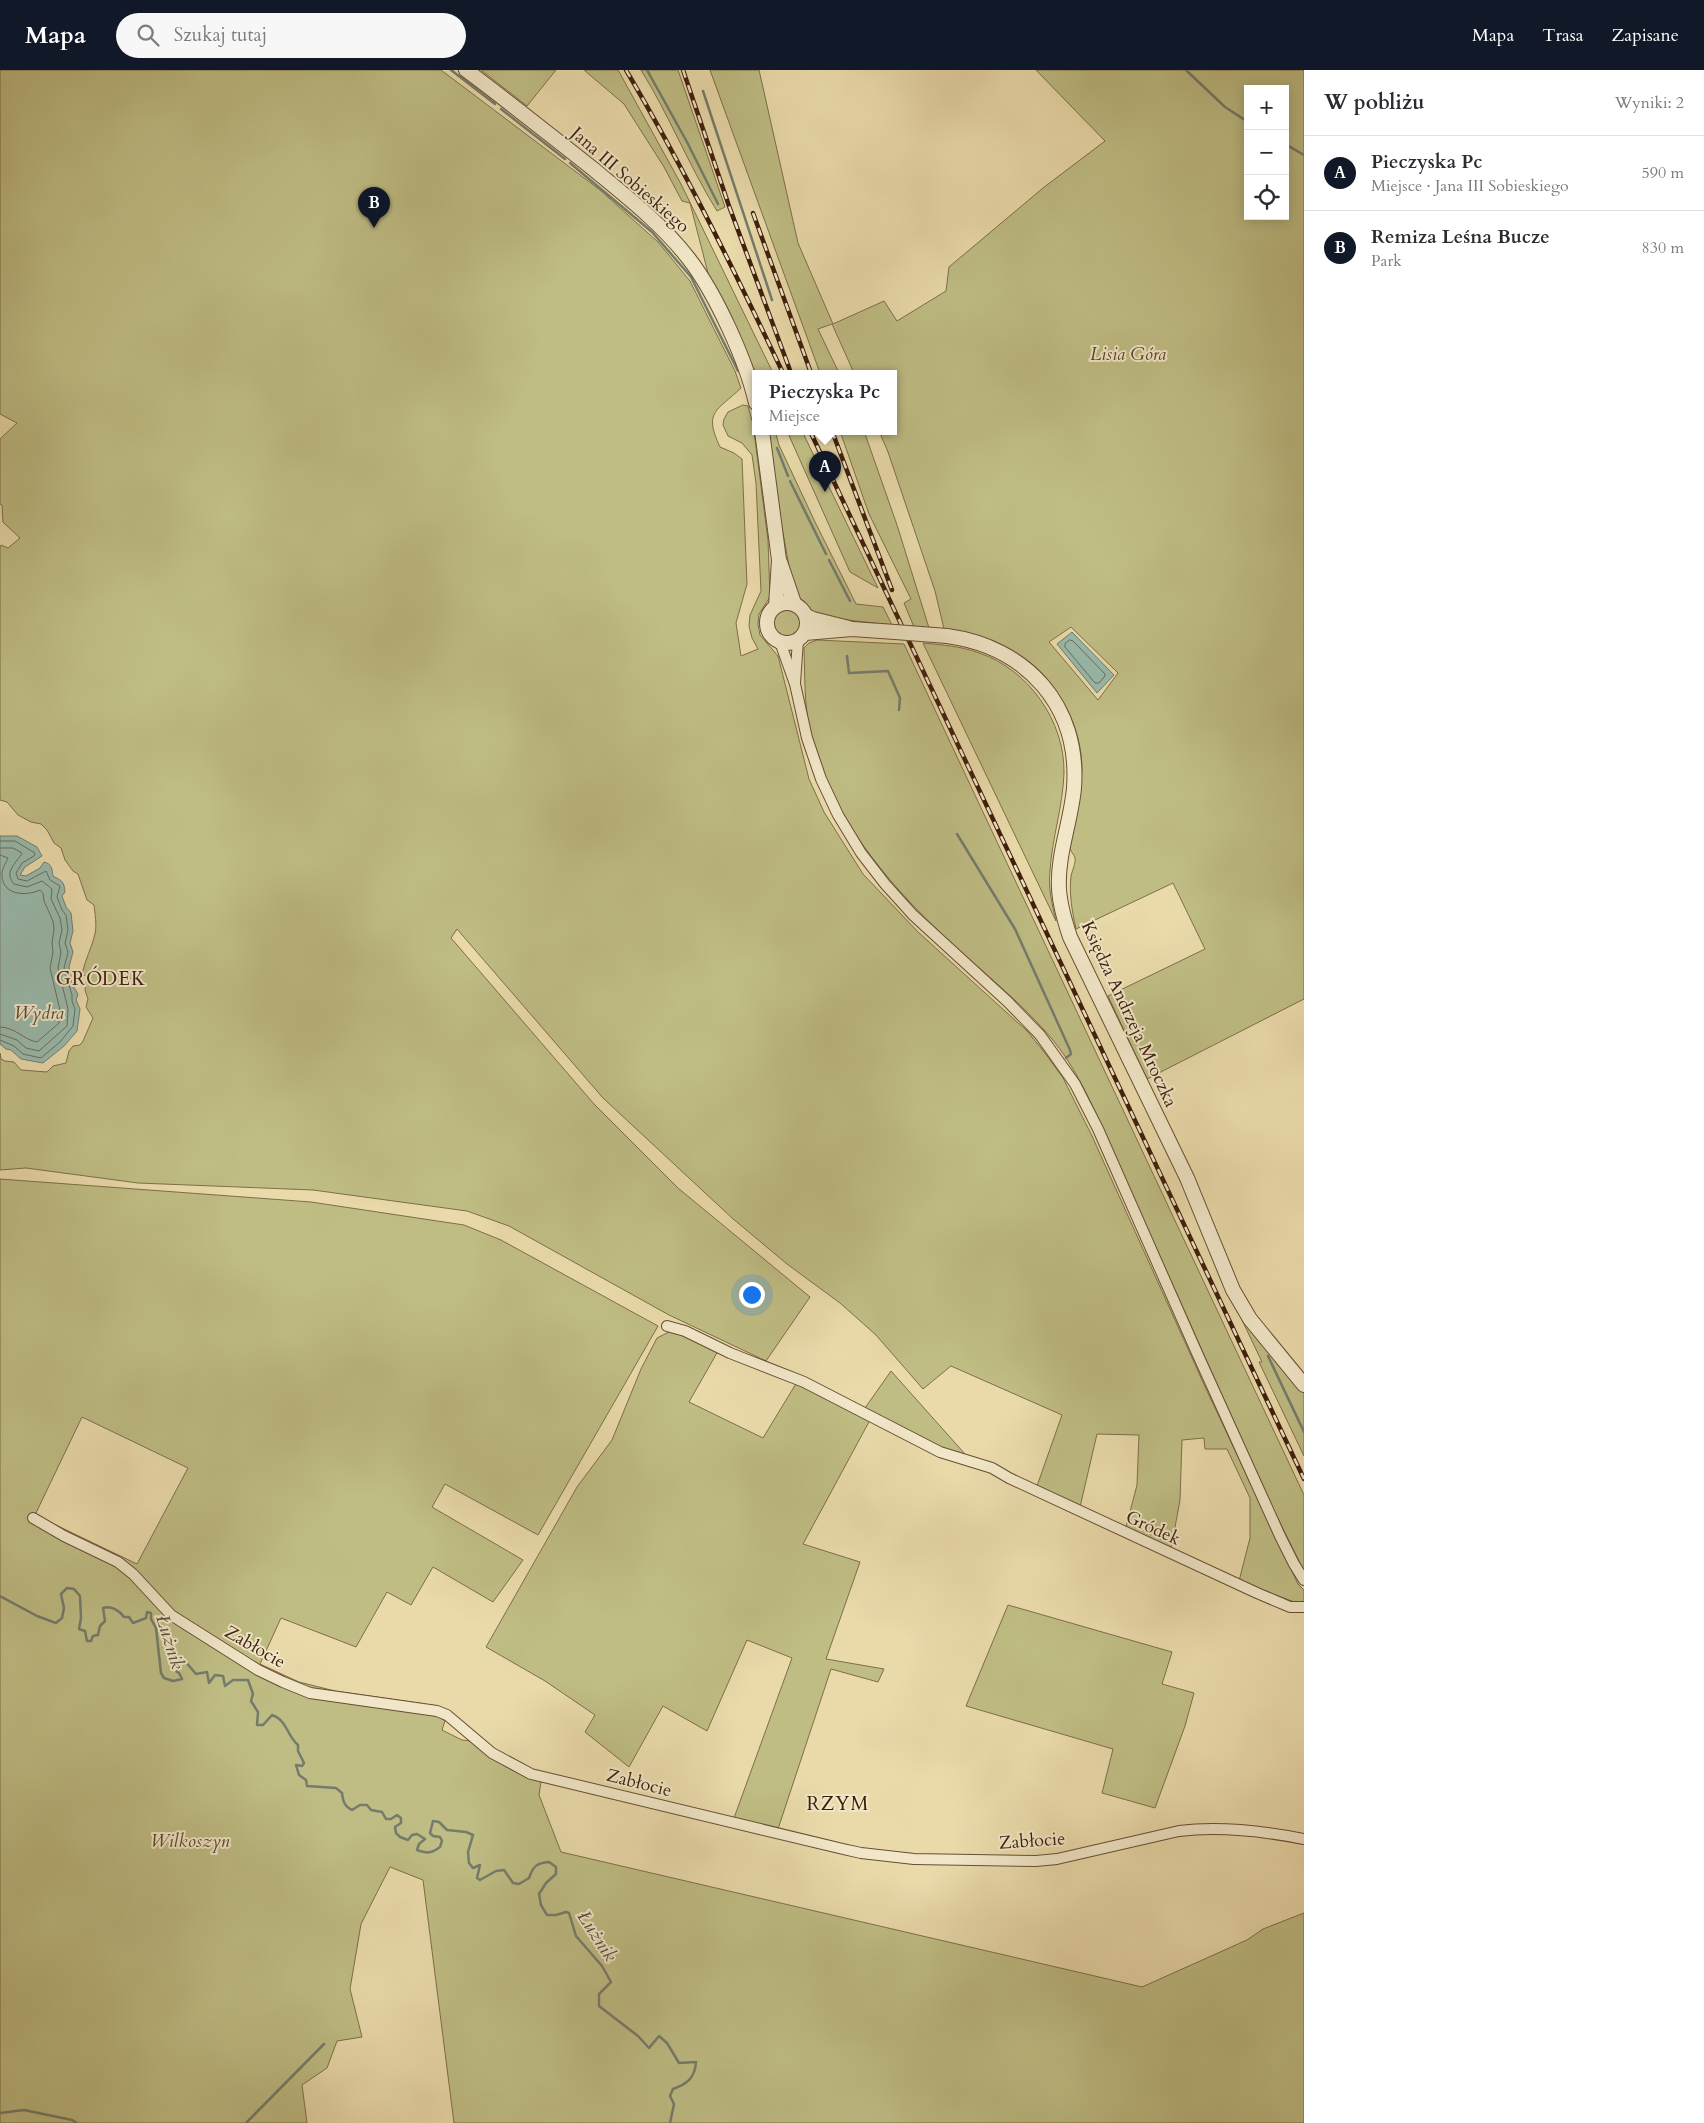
<!DOCTYPE html>
<html lang="pl">
<meta charset="utf-8">
<style>
:root{--surface:#fff;--page:#f7f7f7;--text:#2b2b33;--muted:#7c7c81;--line:#e1e1e2;--accent:#111827}
body{margin:0;font-family:Cardo,serif;background:var(--page);color:var(--text)}
.controls{position:absolute;right:15px;top:15px;display:grid;overflow:hidden;border-radius:0px;box-shadow:0 2px 12px #0003}
.controls button{width:45px;height:45px;display:grid;place-items:center;padding:0;border:0;border-bottom:1px solid var(--line);background:var(--surface);color:var(--text);font:25px sans-serif}
.you{position:absolute;left:751px;top:1224px;width:18px;height:18px;margin:-12px;border:4px solid #fff;border-radius:50%;background:#1a73e8;box-shadow:0 0 0 8px #1a73e833}
.badge{display:grid;place-items:center;width:32px;height:32px;border-radius:50%;background:var(--accent);color:#fff;font-size:16px;font-weight:700}
.pin{position:absolute;translate:-50% -41px;filter:drop-shadow(0 1px 2px #0008)}
.pin::after{content:'';position:absolute;top:26px;width:18px;height:15px;background:inherit;clip-path:polygon(0 0,100% 0,50% 100%)}
.popup{position:absolute;left:752px;top:300px;width:145px;height:65px;box-sizing:border-box;display:grid;place-content:center;border-radius:0px;background:var(--surface);filter:drop-shadow(0 1px 4px #0005);font-size:16px;white-space:nowrap;color:var(--muted)}
.popup b{font-size:19px;color:var(--text)}
.popup::after{content:'';position:absolute;left:50%;top:100%;margin-left:-10px;border:10px solid transparent;border-top-color:var(--surface)}
.list{margin:0;padding:0;list-style:none}
h2{display:flex;justify-content:space-between;align-items:center;height:65px;margin:0;padding:0 20px;font-size:21px}
h2 small{font-size:16px;font-weight:400;color:var(--muted)}
.list li{display:grid;grid-template-columns:32px 1fr auto;gap:15px;align-items:center;box-sizing:border-box;height:75px;padding:0 20px;border-top:1px solid var(--line)}
.list b{display:block;font-size:19px;white-space:nowrap}
.list p{margin:0;font-size:16px;white-space:nowrap;color:var(--muted)}
.list em{font-size:16px;font-style:normal;color:var(--muted)}
.icon{flex:none;width:28px;height:28px;fill:none;stroke:currentColor;stroke-width:2;stroke-linecap:round;stroke-linejoin:round}
.map{position:relative;flex:none;width:1304px;height:2053px;overflow:hidden}
header{display:flex;align-items:center;gap:30px;box-sizing:border-box;height:70px;padding:0 25px;background:var(--accent);color:#fff}
header strong{font-size:24px}
nav{display:flex;gap:28px;margin-inline-start:auto;font-size:18px}
.search{width:350px;height:45px;background:var(--page);display:flex;align-items:center;gap:12px;box-sizing:border-box;padding:0 18px;border-radius:28px;color:var(--muted);font-size:19px}
main{display:flex}
aside{flex:1;background:var(--surface)}
.map>svg:first-child{display:block}
.green{fill:#bfbd84;stroke:#7e6e48;fill-rule:evenodd}
.water{fill:#98baac;stroke:#747c6c}
.lines{fill:none;stroke-linecap:round;stroke-linejoin:round}
.shore{stroke:#6b6c5c;stroke-width:1}
.stream{stroke:#747c6c;stroke-width:2.5}
.minor-casing{stroke:#694d33;stroke-width:12}
.tertiary-casing{stroke:#694d33;stroke-width:16}
.minor{stroke:#f1e7c8;stroke-width:10}
.tertiary{stroke:#f1e7c8;stroke-width:14}
.rail-casing{stroke:#3e1e0b;stroke-width:4.5}
.rail{stroke:#f1e7c8;stroke-width:2.5;stroke-dasharray:8;stroke-linecap:butt}
.tertiary-bridge-casing{stroke:#694d33;stroke-width:16;stroke-linecap:butt}
.tertiary-bridge{stroke:#f1e7c8;stroke-width:14}
.labels{text-anchor:middle;dominant-baseline:central;stroke-width:4;stroke-linejoin:round;paint-order:stroke}
.street-label{font-size:18px;fill:#3e1e0b;stroke:#f1e7c8}
.park-label{font-size:18px;font-style:italic;fill:#5e4629;stroke:#f1e7c8}
.neighbourhood-label{font-size:19px;letter-spacing:1px;fill:#3e1e0b;stroke:#f1e7c8}
.water-label{font-size:19px;font-style:italic;fill:#594d3b;stroke:#f1e7c8}
</style>
<header>
<strong>Mapa</strong>
<div class="search"><svg class="icon" aria-label="search" viewBox="0 0 24 24"><circle cx="10" cy="10" r="6"/><path d="M15 15l6 6"/></svg>Szukaj tutaj</div>
<nav><a>Mapa</a><a>Trasa</a><a>Zapisane</a></nav>
</header>
<main>
<div class="map">
<svg width="1304" height="2053" viewBox="0 0 1304 2053">
<rect width="100%" height="100%" fill="#eadaaa"/>
<filter id="stains"><feTurbulence type="fractalNoise" baseFrequency=".004" numOctaves="4"/><feColorMatrix values="0 0 0 0 .2 0 0 0 0 .09 0 0 0 0 .02 0 0 0 .5 -.17"/></filter>
<radialGradient id="worn" r=".72"><stop offset=".6" stop-color="#630" stop-opacity="0"/><stop offset="1" stop-color="#630" stop-opacity=".3"/></radialGradient>
<g class="green">
<path d="M0,0H441L600,120L658,172L690,211L735,301L741,318C717,341 703,341 720,377L734,383L742,389L747,514L736,553L741,586L758,579L752,568L749,556L750,545L761,521L756,413L752,385L742,373L728,366L723,355L724,349L728,342L743,335L748,336L753,354L768,470L770,527L759,544L758,554L760,565L778,586L809,709L824,742L863,804L918,862L1027,961L1045,983L1063,1008L1092,1066L1207,1321L1298,1514L1304,1520V1532L1297,1533L1239,1511L1250,1468V1428L1227,1379H1205L1204,1368L1182,1370L1180,1430L1171,1479L1126,1457L1137,1415L1139,1365L1097,1364L1080,1437L1037,1416L1062,1345L951,1296L923,1319L876,1265L840,1233L787,1194L732,1148L603,1028L457,859L451,868L594,1034L678,1118L810,1227L766,1291L669,1245L509,1156L467,1141L313,1120L138,1113L26,1098L0,1100V983L1,989L5,991L14,992L21,1000L47,1002L53,996L66,993L69,981L73,976L80,975L83,971L93,948L86,937L88,929L85,920L87,907L82,904C85,890 92,877 95,864C97,855 95,844 94,835L87,830L78,804L73,801L65,790L61,778L54,773L47,760L41,754L31,752L18,745L7,732L0,730V477L1,475L8,478L20,468L3,452L2,435L0,434V369L17,353L0,344Z"/>
<path d="M481,0H556L527,36Z"/>
<path d="M584,0H618L681,114C712,177 742,240 773,303H756L709,207L690,133L682,131L664,97L624,34Z"/>
<path d="M641,0H678L725,137L717,141C689,96 669,45 641,0Z"/>
<path d="M710,0H759L798,173L833,254L884,231L897,251L946,221L949,197L1043,118L1105,71L1036,0H1304V929L1147,1009L1108,926L1205,879L1173,813L1076,859C1072,841 1069,824 1071,806C1072,801 1076,793 1075,788C1074,784 1070,781 1070,778C1069,771 1073,762 1074,755C1078,737 1081,718 1082,699C1082,678 1076,656 1066,637C1040,587 998,567 944,559L935,521L888,382L879,361H894V303H854L832,254L818,259L839,303H820ZM1248,19H1285V146H1248ZM1071,557L1118,603L1098,630L1049,572Z"/>
<path d="M769,361H775L779,375L815,452L856,534L883,537L892,555L821,547L814,545L794,523L778,436Z"/>
<path d="M787,361H802L878,518L850,502Z"/>
<path d="M840,361H864L897,455L929,558L914,557L904,533L911,529L869,444Z"/>
<circle cx="787" cy="553" r="14"/>
<path d="M817,570L904,574L1304,1425V1501L1271,1435L1101,1054C1087,1024 1073,994 1052,969C1020,931 981,901 945,867C885,811 829,743 810,661C804,634 805,606 804,578L809,573Z"/>
<path d="M923,573C942,575 961,576 979,583C1028,599 1065,651 1064,703C1063,736 1052,768 1050,801C1048,818 1052,834 1056,851Z"/>
<path d="M0,1109L311,1132L464,1155L501,1170L658,1256L538,1465L445,1414L432,1437L523,1490L493,1532L433,1497L411,1535L387,1522L356,1577L281,1548L260,1594L299,1612L335,1621L425,1634L423,1642L436,1645L445,1651L442,1660L462,1670L472,1671L494,1688L541,1712L539,1725L561,1782L1142,1917L1247,1870L1263,1859L1304,1843V2053H454L423,1810L390,1797L361,1854L350,1919L362,1967L337,1971L327,1998L302,2015L307,2053H0ZM82,1347L188,1398L137,1494L35,1445Z"/>
<path d="M1242,1250L1304,1322V1386L1259,1292H1262Z"/>
<path d="M673,1260L718,1281L689,1332L763,1368L797,1312L870,1350L803,1474L860,1492L826,1589L884,1599L878,1612L831,1599L778,1759L734,1748L792,1588L747,1570L707,1661L663,1636L629,1697L585,1662L595,1645L545,1611L486,1577L577,1417L612,1370L641,1299L657,1268Z"/>
<path d="M891,1301L965,1384L950,1382L865,1338Z"/>
<path d="M1008,1535L1172,1582L1162,1614L1194,1623L1185,1656L1155,1738L1102,1723L1113,1679L966,1636Z"/>
</g>
<g class="water">
<path d="M1072,562L1114,605L1097,623L1057,574Z"/>
<path d="M0,766H17L37,777L42,786L25,797L20,805L26,806L40,798L44,792C52,794 52,799 53,806C62,811 64,811 65,822L62,826L66,837L71,843L73,861L70,873L73,882L69,897L73,916L78,924L76,930L80,939L77,961L64,976L43,993L21,989L11,980L6,979L0,974Z"/>
</g>
<g class="lines">
<g class="shore">
<path d="M1070,570L1073,571L1105,604V606L1099,613H1095L1065,577V574Z"/>
<path d="M0,771H15L35,783L34,786L22,793L16,803L18,809L27,811L46,801L50,810L60,816L57,827L62,840L66,845L68,860L65,873L68,882L64,898L72,925V931L75,939L73,956L60,972L41,988L23,984L14,976L0,970"/>
<path d="M0,778H13L22,783C17,793 3,801 14,814L27,817L42,811L52,819L51,829L60,848L62,860L59,873L61,882L58,898L68,939L67,956L39,981L26,978L17,970L0,964"/>
<path d="M0,785L8,788C6,793 3,797 2,802C0,825 25,827 40,820L43,823L44,831L53,851L54,859L52,873L53,882L50,898L60,940L59,953L37,972C24,970 15,957 0,957"/>
</g>
<g class="stream">
<path d="M451,0L495,34"/>
<path d="M647,0L687,72L718,134"/>
<path d="M1186,0L1225,37L1248,52"/>
<path d="M703,21L772,230"/>
<path d="M501,39L565,89"/>
<path d="M1285,74L1304,85"/>
<path d="M570,93L652,162L691,207L738,301"/>
<path d="M777,378L788,406"/>
<path d="M790,411L826,484"/>
<path d="M829,490L850,531"/>
<path d="M847,586L849,603L888,601L900,628L899,640"/>
<path d="M957,764L1015,859L1070,980L1071,984L1066,988"/>
<path d="M1268,1286L1304,1362"/>
<path d="M0,1526L37,1546L56,1553L62,1548L64,1538L61,1524L67,1518L74,1519L80,1526L81,1548L79,1559L85,1561L87,1571H91L93,1566L98,1565L100,1556L105,1551L103,1538C111,1535 120,1541 124,1547H129L133,1553L146,1548L147,1542L151,1543V1549L156,1558L161,1603L164,1608L173,1611L182,1609L179,1603L174,1600L173,1595L177,1590H184L196,1604L207,1602L209,1613L215,1605L223,1606L225,1616L233,1610H248L253,1624L251,1631L258,1642L257,1655H263L272,1645C287,1650 287,1666 298,1675V1681L304,1693L302,1696L296,1695L299,1705L306,1710L307,1716L336,1718L342,1723C343,1731 344,1736 352,1740L360,1735H367L371,1740L382,1742L386,1749H391L397,1745L401,1748V1753L395,1757L396,1763L400,1767L408,1770L412,1765L417,1764L425,1769L419,1774L417,1780C427,1784 432,1783 440,1777L442,1771L440,1767L433,1766L430,1763L433,1751L439,1752L447,1760L466,1762L473,1765L468,1782L469,1793L473,1798L480,1795L477,1808L480,1810L496,1801L504,1800L513,1813L519,1814L529,1808C533,1796 537,1793 549,1792L556,1797V1804L546,1813L539,1824L541,1835L547,1845H556L566,1842L569,1843L576,1866L602,1896L611,1912L599,1924V1936L638,1966L649,1978L659,1966L667,1973L679,1993L696,1992C695,2008 687,2014 673,2019L670,2026L674,2034L670,2053"/>
<path d="M0,2043L24,2040L72,2050L77,2053"/>
<path d="M246,2053L324,1974"/>
</g>
<defs>
<g id="minor">
<path d="M780,572L795,614L807,668L821,709L838,745L861,783L885,814L913,845L1008,932L1040,965L1075,1014L1098,1059L1197,1283L1280,1466L1294,1494L1304,1510"/>
<path d="M795,613L798,570"/>
<path d="M667,1256L685,1261L730,1283L804,1312L940,1382L992,1398L1009,1408L1257,1523L1290,1537H1304"/>
<path d="M33,1448L64,1466L118,1492L133,1504L171,1545L258,1600L283,1612L310,1623L437,1641L447,1645L492,1683L531,1704L843,1779L861,1783L914,1789L1036,1791L1057,1789L1179,1761C1221,1756 1263,1761 1304,1769"/>
</g>
<g id="tertiary">
<path d="M466,0C509,32 550,65 592,98C626,126 662,154 689,189C716,224 746,290 756,333"/>
<path d="M762,361L779,490L776,536"/>
<path d="M780,492L794,533"/>
<circle cx="787" cy="553" r="20"/>
<path d="M806,546L813,549L849,558"/>
<path d="M805,563L852,559L895,562"/>
<path d="M947,566C1027,577 1080,636 1074,718C1071,752 1057,785 1059,819C1060,836 1065,852 1070,867L1187,1108L1233,1220L1250,1249L1304,1315"/>
</g>
</defs>
<use href="#minor" class="minor-casing"/>
<use href="#tertiary" class="tertiary-casing"/>
<use href="#minor" class="minor"/>
<use href="#tertiary" class="tertiary"/>
<defs>
<g id="rail">
<path d="M626,0C684,98 734,200 783,303"/>
<path d="M683,0L729,136L791,303"/>
<path d="M753,143L811,303"/>
<path d="M810,361L1304,1409"/>
<path d="M832,361L892,520"/>
</g>
</defs>
<use href="#rail" class="rail-casing"/>
<use href="#rail" class="rail"/>
<defs>
<path id="tertiary-bridge" d="M895,562L947,566"/>
</defs>
<use href="#tertiary-bridge" class="tertiary-bridge-casing"/>
<use href="#tertiary-bridge" class="tertiary-bridge"/>
</g>
<g class="labels">
<g class="street-label">
<text transform="translate(630 110) rotate(41)">Jana III Sobieskiego</text>
<text transform="translate(1129 944) rotate(65)">Księdza Andrzeja Mroczka</text>
<text transform="translate(1153 1458) rotate(25)">Gródek</text>
<text transform="translate(255 1577) rotate(30)">Zabłocie</text>
<text transform="translate(639 1713) rotate(14)">Zabłocie</text>
<text transform="translate(1032 1771) rotate(-4)">Zabłocie</text>
</g>
<g class="park-label">
<text x="1128" y="284">Lisia Góra</text>
<text x="190" y="1771">Wilkoszyn</text>
</g>
<g class="neighbourhood-label">
<text x="101" y="909">GRÓDEK</text>
<text x="838" y="1734">RZYM</text>
</g>
<g class="water-label">
<text x="39" y="943">Wydra</text>
<text transform="translate(170 1572) rotate(73)">Łużnik</text>
<text transform="translate(597 1866) rotate(57)">Łużnik</text>
</g>
</g>
<rect width="100%" height="100%" filter="url(#stains)"/>
<rect width="100%" height="100%" fill="url(#worn)"/>
</svg>
<div class="controls">
<button>+</button>
<button>−</button>
<button><svg class="icon" aria-label="locate" viewBox="0 0 24 24"><circle cx="12" cy="12" r="6"/><path d="M12 2v4M12 18v4M2 12h4M18 12h4"/></svg></button>
</div>
<div class="you"></div>
<div class="pin badge" style="left:825px;top:422px">A</div>
<div class="popup"><b>Pieczyska Pc</b>Miejsce</div>
<div class="pin badge" style="left:374px;top:158px">B</div>
</div>
<aside>
<h2>W pobliżu<small>Wyniki: 2</small></h2>
<ul class="list">
<li><span class="badge">A</span><div><b>Pieczyska Pc</b><p>Miejsce · Jana III Sobieskiego</p></div><em>590 m</em></li>
<li><span class="badge">B</span><div><b>Remiza Leśna Bucze</b><p>Park</p></div><em>830 m</em></li>
</ul>
</aside>
</main>
